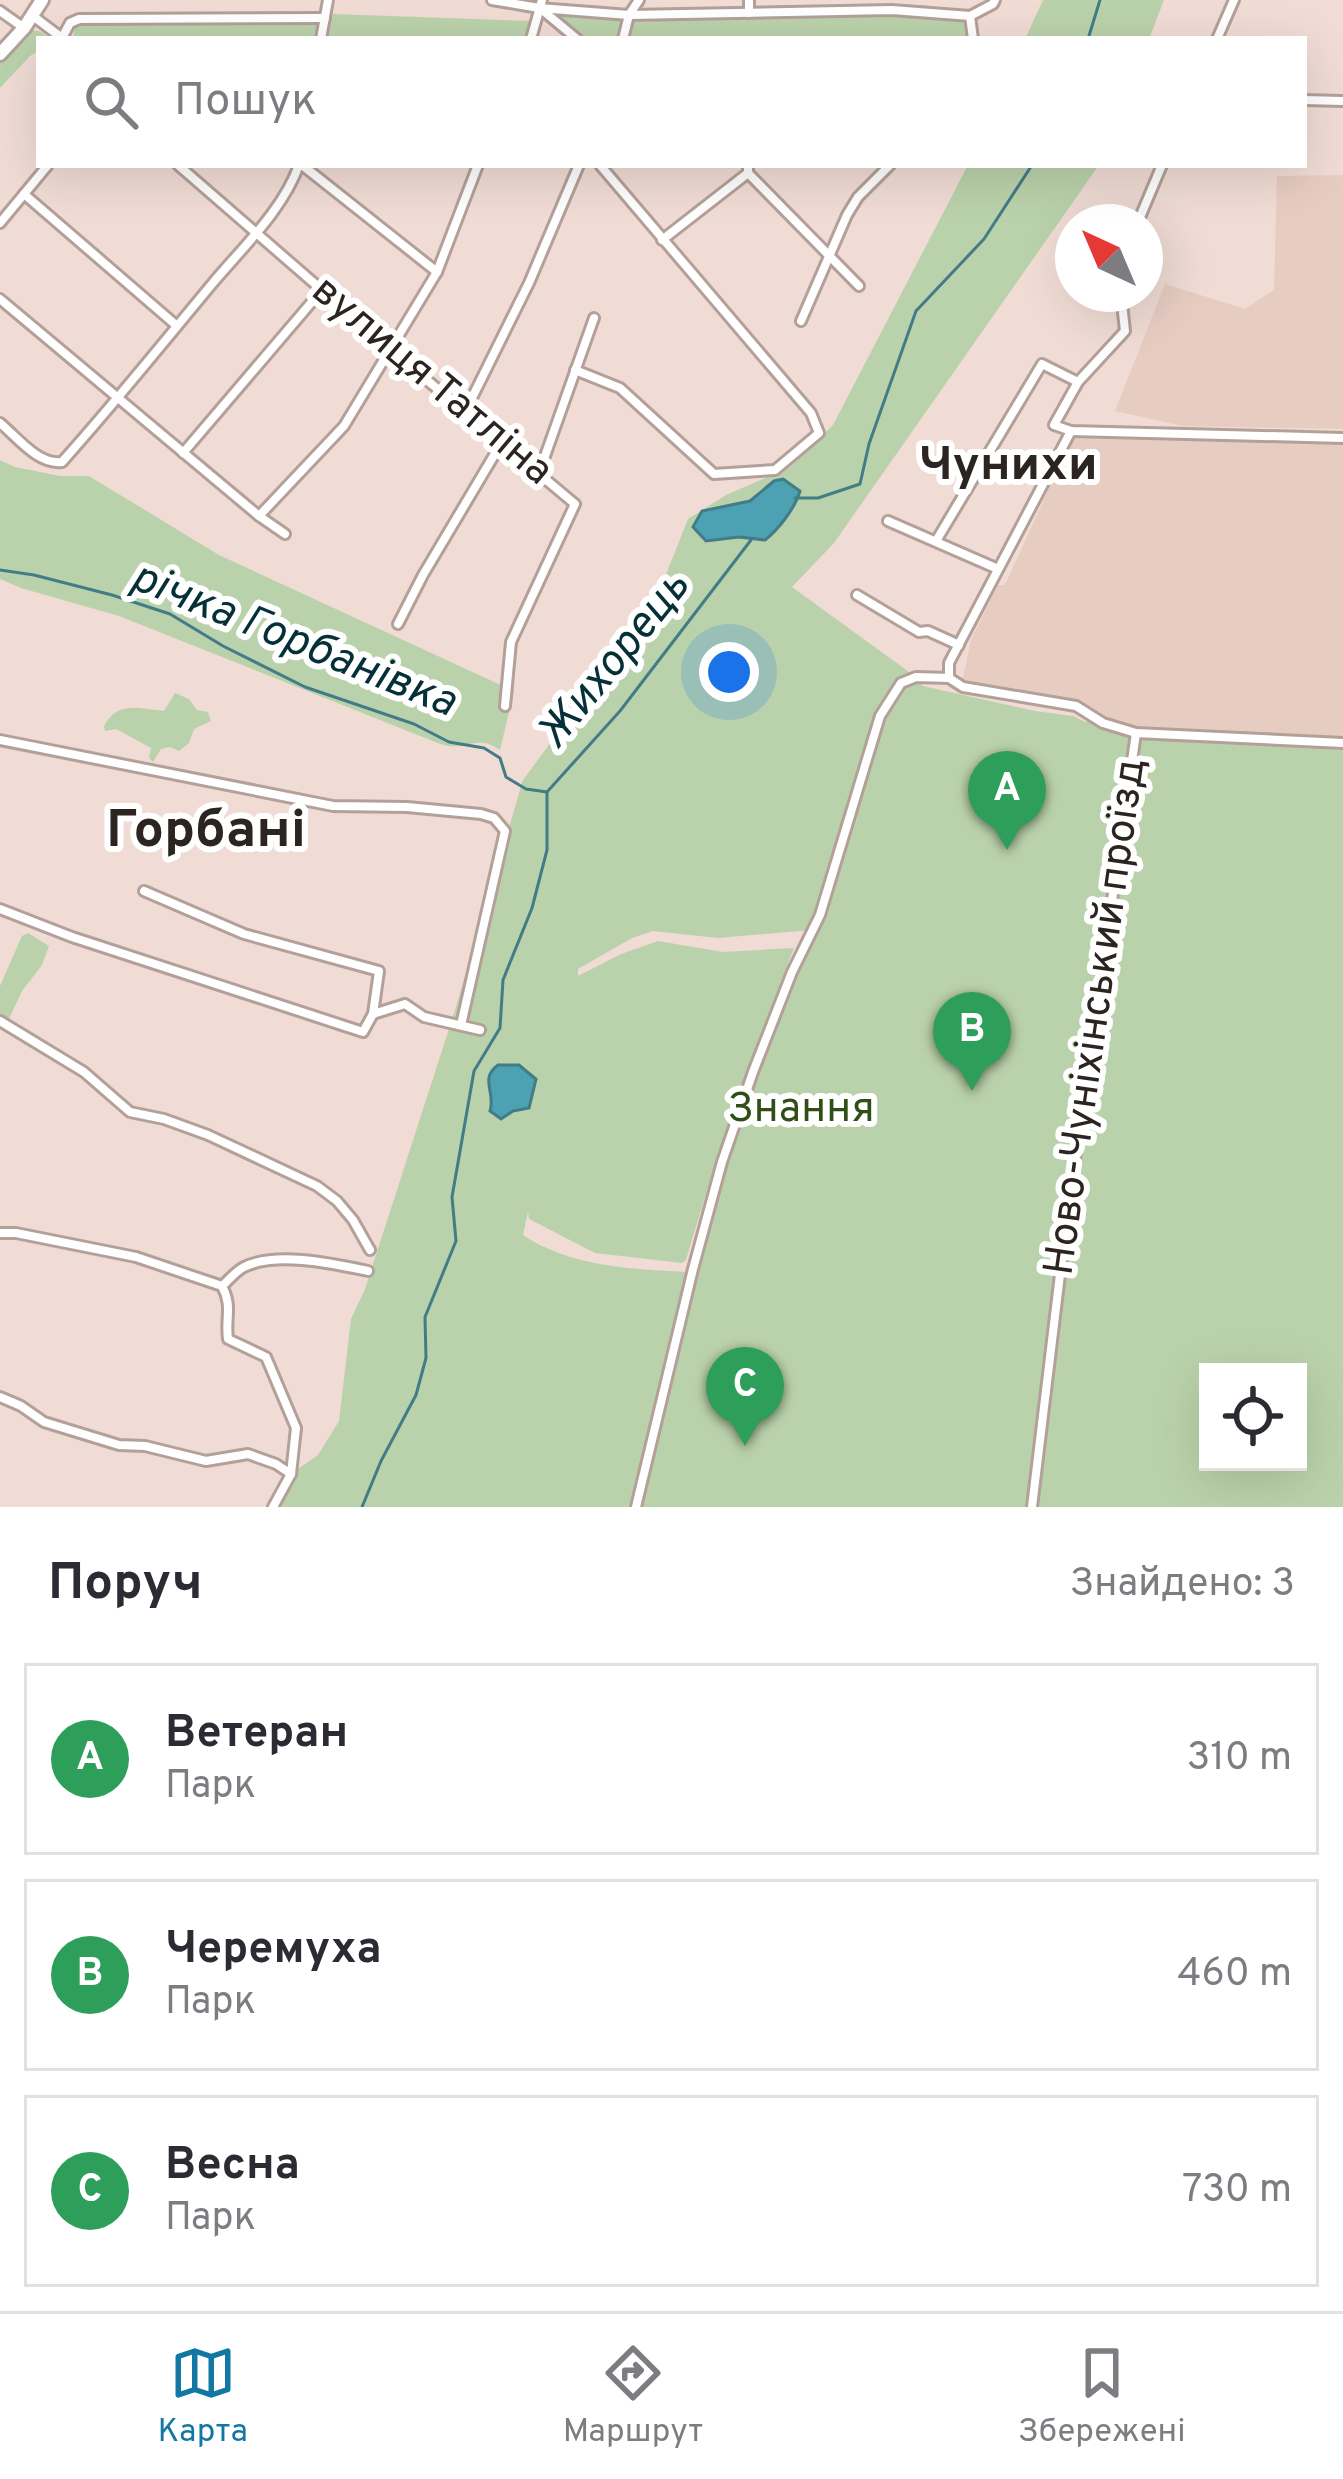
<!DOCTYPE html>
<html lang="uk">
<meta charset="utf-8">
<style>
:root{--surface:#fff;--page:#f2f2f3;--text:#2b2b33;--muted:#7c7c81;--line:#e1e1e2;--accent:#1377a3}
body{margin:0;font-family:Overpass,sans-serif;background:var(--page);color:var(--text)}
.controls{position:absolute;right:36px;bottom:36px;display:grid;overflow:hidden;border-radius:0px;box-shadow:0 12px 48px #0002}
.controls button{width:108px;height:108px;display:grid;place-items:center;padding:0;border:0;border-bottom:3px solid var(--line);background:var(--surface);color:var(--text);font:60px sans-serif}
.compass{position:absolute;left:1055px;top:204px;width:108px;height:108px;border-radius:50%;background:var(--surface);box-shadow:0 12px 48px #0002;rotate:316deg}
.you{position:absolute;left:729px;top:672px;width:42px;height:42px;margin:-30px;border:9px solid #fff;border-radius:50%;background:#1a73e8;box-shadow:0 0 0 18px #1a73e833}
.badge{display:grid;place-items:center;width:78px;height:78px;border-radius:50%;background:var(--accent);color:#fff;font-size:39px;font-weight:700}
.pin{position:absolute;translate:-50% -99px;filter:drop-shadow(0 3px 6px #0008)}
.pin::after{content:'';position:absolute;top:63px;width:42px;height:36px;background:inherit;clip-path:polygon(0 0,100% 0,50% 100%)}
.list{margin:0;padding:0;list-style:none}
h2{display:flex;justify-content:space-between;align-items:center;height:156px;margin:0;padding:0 48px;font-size:51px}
h2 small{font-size:39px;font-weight:400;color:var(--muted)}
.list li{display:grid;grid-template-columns:78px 1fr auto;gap:36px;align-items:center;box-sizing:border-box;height:192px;margin:0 24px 24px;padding:0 24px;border:3px solid var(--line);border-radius:0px}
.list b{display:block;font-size:45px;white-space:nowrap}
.list p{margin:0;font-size:39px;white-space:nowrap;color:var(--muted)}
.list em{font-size:39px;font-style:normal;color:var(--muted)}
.icon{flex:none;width:66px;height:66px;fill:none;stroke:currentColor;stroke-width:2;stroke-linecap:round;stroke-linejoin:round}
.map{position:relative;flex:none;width:1343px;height:1507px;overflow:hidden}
.search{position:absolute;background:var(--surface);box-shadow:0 12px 48px #0002;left:36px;right:36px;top:36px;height:132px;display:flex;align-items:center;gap:30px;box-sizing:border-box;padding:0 42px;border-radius:0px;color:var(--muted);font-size:45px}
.sheet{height:804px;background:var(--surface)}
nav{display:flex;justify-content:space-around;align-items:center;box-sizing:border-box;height:168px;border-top:3px solid var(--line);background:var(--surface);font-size:33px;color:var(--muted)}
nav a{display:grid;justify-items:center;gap:6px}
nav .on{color:var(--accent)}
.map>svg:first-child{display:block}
.built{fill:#e7ccc2}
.green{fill:#bad2ab;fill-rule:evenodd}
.water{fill:#4ca1b3;stroke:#427c87;stroke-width:3}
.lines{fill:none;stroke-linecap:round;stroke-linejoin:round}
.stream{stroke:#427c87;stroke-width:3}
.street-casing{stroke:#b3a099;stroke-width:14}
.primary-casing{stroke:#b3a099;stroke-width:18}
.street{stroke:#fff;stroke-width:8}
.primary{stroke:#fff;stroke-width:12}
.labels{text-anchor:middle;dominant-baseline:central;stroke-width:12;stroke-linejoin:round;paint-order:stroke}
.street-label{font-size:42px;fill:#2b2421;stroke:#fff}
.park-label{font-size:42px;fill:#304f16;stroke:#fff}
.water-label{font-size:45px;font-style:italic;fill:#053037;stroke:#fff}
.quarter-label{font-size:48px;font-weight:bold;fill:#2b2421;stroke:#fff}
.district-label{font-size:54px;font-weight:bold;fill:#2b2421;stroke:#fff}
</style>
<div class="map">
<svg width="1343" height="1507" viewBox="0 0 1343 1507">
<rect width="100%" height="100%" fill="#f0dcd4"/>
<g class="built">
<path d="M1343,175V429L1183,426L1115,411L1165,284L1245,309L1274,290L1277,176Z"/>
<path d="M1073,435L1343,441V732L1340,741L1135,731L1105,722L1078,704L962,683L971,640L998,585H1005Z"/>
</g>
<g class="green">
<path d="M1043,0H1164L1149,39H1025Z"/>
<path d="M886,13L961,17L970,24L971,39H582L562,26L556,14L632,19L639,22L750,16Z"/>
<path d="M333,14L531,21L527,39H327Z"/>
<path d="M321,21L317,39H73L75,27L83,23Z"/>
<path d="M31,30L39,31L51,39H39V51L30,56L0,88V63Z"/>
<path d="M968,165H1099L834,543L792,587L916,677L923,686L1035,711L1073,716L1083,721L1136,733L1343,750V1507H635L648,1434L629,1507H278L298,1469L318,1455L339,1421L351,1319L365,1289L456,1007L523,780L655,602L688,519L726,495L790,467L833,425ZM812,930L785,990L722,1162L658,1421L651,1420L687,1272C631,1269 571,1267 523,1235L528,1212L529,1219L595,1253L682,1263L686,1260C717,1154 753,1051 794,948L723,952L658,941L621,954L578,976V969L632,938L653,931L718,938ZM1208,1372H1298V1462H1208Z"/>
<path d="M0,460L15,467L60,476H89L219,555L514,691L500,750C479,735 470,748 450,746C440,745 429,739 420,736L119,616L21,588L0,579Z"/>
<path d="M175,693L189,699L197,710L208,712L211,721L194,729L189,743L179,751L170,747L161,749L153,762L149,758L151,748L116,729L105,731L104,726C118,700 139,709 164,711Z"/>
<path d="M28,933L49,946L42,965L22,991L8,1021L0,1019V986L22,936Z"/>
</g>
<g class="water">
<path d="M783,479L800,491C795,508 779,529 765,540L739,537L706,541L693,527L702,511L750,501L774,481Z"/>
<path d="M498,1065H519L536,1079L529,1108L513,1111L501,1119L490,1111C496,1092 479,1079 498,1065Z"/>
</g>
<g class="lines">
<g class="stream">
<path d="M1088,39L1100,0"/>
<path d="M795,498H818L860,484L869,444L916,311L984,239L1032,165"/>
<path d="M0,570L34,575L112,595L170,614L223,646L305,687L414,724L449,742L484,748L500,758L506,777L526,789L547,792"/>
<path d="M362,1507L381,1461L416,1395L426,1358L425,1317L456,1241L452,1197L474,1071L500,1028L503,980L532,908L547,850V792L620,711L751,540"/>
</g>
<defs>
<g id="street">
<path d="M492,0L539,8L629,15L892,10L970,16"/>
<path d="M541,9L577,39"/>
<path d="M0,11L24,28"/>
<path d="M749,13V0"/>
<path d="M33,16L62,38"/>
<path d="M970,16L993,4L995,0"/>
<path d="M970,16L973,39"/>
<path d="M62,38L70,23L79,19L325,18"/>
<path d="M321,39L328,0"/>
<path d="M531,39L542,0"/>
<path d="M623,39L629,15L639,0"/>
<path d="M1217,39L1234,0"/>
<path d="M1304,100L1343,101"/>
<path d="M178,165L391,350L575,504L511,642L505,706"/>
<path d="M302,165L437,272"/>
<path d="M748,173L859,286"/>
<path d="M24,194L177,326"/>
<path d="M1138,222L1162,165"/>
<path d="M0,223L48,165"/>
<path d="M662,240L748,173V165"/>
<path d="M1121,294L1125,331L1078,382L1054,425L1071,431L1343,438"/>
<path d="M0,299L259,516L285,534"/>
<path d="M801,321L847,215L858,197L890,165"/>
<path d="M575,370L620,388L714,474L775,470L819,433L811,413L600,165"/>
<path d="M466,410L529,283L579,165"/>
<path d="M0,423C18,438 38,465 62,462C114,404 162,344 212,284C242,248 283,210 299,165"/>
<path d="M1071,431L949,663V678L963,687L1076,706L1103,723L1136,733L1343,743"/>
<path d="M183,453L322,290"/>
<path d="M539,473L594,318"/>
<path d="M259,516L344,426L437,272L478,165"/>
<path d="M888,521L998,569"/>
<path d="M936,541L1042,364L1078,382"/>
<path d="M857,595L919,632L928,631L959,645"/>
<path d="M398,624L423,575L496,452L499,439"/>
<path d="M0,740L333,806L407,807L481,814L494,818L505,831L461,1025"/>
<path d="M0,909L72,937L363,1032L373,1014L379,971L244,934L144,891"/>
<path d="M373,1014L405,1004L424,1017L480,1030"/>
<path d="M0,1021L84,1072L130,1112L164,1119L208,1135L317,1186L337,1201L353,1220L370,1250"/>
<path d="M0,1233H16L136,1257L222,1286C233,1307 225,1317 228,1339L266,1357L296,1428L291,1474L273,1507"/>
<path d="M222,1286C229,1280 236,1271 244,1267C277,1251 334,1264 368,1271"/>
<path d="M0,1397L21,1406L44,1422L119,1445L145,1446L206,1461L248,1454L276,1464L291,1474"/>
<path d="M636,1507L693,1269L722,1162L753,1072L792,972L820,915L880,716L901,683L916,677L949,678"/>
<path d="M1032,1507L1068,1208L1136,733"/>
</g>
<path id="primary" d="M0,54L24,28L42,0"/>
</defs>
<use href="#street" class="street-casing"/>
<use href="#primary" class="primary-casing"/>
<use href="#street" class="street"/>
<use href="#primary" class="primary"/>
</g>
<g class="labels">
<g class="street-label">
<text transform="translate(431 382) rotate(40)">вулиця Татліна</text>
<text transform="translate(1097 1017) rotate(-82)">Ново-Чуніхінський проїзд</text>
</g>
<g class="park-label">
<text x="801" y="1110">Знання</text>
</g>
<g class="water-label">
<text transform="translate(293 641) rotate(22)">річка Горбанівка</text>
<text transform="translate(615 661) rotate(-51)">Жихорець</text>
</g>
<g class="quarter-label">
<text x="1008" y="467">Чунихи</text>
</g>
<g class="district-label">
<text x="206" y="832">Горбані</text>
</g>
</g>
</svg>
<div class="controls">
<button><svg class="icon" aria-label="locate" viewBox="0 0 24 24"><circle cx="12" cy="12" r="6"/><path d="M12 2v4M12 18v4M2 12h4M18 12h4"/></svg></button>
</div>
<svg class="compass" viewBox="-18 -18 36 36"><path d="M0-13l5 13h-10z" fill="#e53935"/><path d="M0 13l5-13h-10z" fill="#7c7c81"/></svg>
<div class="you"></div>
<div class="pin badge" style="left:1007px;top:850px;background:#2e9e5b">A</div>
<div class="pin badge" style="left:972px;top:1091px;background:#2e9e5b">B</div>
<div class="pin badge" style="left:745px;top:1446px;background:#2e9e5b">C</div>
<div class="search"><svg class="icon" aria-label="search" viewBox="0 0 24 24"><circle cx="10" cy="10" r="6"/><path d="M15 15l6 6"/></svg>Пошук</div>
</div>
<section class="sheet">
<h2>Поруч<small>Знайдено: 3</small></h2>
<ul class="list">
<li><span class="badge" style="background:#2e9e5b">A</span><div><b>Ветеран</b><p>Парк</p></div><em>310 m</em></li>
<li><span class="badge" style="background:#2e9e5b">B</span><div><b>Черемуха</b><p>Парк</p></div><em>460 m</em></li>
<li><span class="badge" style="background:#2e9e5b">C</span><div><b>Весна</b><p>Парк</p></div><em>730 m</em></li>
</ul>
</section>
<nav>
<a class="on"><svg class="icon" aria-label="map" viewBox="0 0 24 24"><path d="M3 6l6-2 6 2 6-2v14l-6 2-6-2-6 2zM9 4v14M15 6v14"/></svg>Карта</a>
<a><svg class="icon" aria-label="directions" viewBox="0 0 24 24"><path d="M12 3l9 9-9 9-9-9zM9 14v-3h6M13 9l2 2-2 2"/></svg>Маршрут</a>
<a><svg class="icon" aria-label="saved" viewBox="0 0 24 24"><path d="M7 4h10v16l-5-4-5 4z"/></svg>Збережені</a>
</nav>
